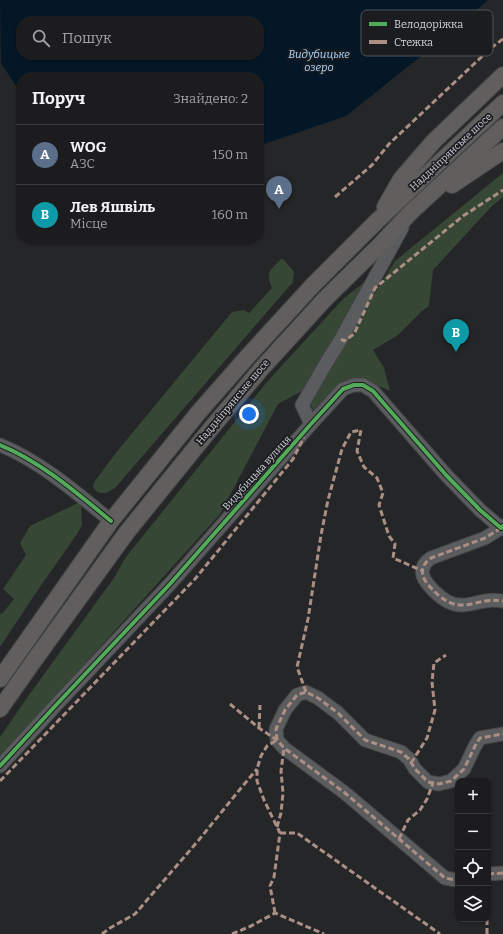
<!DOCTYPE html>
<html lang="uk">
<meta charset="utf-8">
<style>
:root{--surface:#1c1c1e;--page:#29292b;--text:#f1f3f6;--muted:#a0a1a4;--line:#3a3a3c;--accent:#0f766e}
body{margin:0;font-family:Bitter,serif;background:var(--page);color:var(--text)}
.controls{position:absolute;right:12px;bottom:12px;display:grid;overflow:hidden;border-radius:8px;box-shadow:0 1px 3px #0004}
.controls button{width:36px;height:36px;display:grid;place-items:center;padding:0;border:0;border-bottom:1px solid var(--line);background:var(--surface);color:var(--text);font:20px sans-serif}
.you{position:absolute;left:249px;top:414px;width:14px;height:14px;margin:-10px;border:3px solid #fff;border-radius:50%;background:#1a73e8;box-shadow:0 0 0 6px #1a73e833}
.badge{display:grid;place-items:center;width:26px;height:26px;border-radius:50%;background:var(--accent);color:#fff;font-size:13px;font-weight:700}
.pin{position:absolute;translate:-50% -33px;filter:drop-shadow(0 1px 2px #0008)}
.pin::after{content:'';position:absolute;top:21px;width:14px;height:12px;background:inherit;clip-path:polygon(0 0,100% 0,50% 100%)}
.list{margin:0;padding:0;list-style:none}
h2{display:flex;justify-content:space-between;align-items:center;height:52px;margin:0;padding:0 16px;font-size:17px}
h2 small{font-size:13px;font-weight:400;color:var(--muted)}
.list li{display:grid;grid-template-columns:26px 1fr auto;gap:12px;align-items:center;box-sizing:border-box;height:60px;padding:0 16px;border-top:1px solid var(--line)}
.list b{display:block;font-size:15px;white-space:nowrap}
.list p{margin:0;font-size:13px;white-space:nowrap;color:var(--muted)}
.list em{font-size:13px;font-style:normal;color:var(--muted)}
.icon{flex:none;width:22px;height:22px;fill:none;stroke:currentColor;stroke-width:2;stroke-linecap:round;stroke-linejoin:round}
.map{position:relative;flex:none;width:503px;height:934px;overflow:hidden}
.search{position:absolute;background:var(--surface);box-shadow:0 1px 3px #0004;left:16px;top:16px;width:248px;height:44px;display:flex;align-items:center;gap:10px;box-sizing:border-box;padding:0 14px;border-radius:16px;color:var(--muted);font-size:15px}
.panel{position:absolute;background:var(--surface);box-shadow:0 1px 3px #0004;left:16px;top:72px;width:248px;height:172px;border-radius:16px}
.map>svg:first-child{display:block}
.green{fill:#374736}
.water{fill:#031727;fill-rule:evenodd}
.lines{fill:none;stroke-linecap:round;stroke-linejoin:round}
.minor-casing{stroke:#414244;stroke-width:15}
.major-casing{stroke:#414244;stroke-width:18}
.minor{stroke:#5b5c5e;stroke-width:13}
.major{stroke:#605f5d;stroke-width:16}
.quiet{stroke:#ac8f84;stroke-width:3;stroke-dasharray:6 3;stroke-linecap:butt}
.cycleway-casing{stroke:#1b1c20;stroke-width:6}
.cycleway{stroke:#51ab58;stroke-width:4}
.labels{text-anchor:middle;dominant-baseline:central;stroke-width:3.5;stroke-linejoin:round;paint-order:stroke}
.street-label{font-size:10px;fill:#d1d2d5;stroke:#1b1c20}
.water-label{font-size:11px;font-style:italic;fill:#a5d5ff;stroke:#1b1c20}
.key{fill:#1b1c20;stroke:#525356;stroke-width:1}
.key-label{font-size:11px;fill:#d1d2d5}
</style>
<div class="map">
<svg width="503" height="934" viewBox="0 0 503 934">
<rect width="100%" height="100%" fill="#252628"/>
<g class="green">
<path d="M503,173V197L491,207L433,270L429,306L422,311L398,335L373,350L384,368L390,391L360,378L343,384L314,412L309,400L395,261Z"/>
<path d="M281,259L284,260L294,272L293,282L115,488L106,493H100L96,491L93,486L95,481L115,454L232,312L244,310L249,313L272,288C265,271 270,271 281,259Z"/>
<path d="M367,280L338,331L315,368L302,391L278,404L220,514L0,758V737L29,695L114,578L126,557L266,383L343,299Z"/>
<path d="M78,503L81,505L82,525L77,534L35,594L0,647V613L2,614L14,599L3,589L26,555L20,543L30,526Z"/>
</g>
<path class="water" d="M0,0H488L445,37L346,116L264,144H259V77H21V107L18,89L1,63ZM21,21H259V55H21Z"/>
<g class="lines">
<defs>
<g id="minor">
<path d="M311,424L302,405L325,365L341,339L402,228"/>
<path d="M0,445C40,461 78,494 111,521"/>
<path d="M501,528L485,538L431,558C425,562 421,568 423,576C425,582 430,587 434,591C442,599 452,606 463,605C470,605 478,602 485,601C492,600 496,600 503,601"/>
<path d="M0,766L57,704L170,584L311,424L343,389L354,385H363L373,391L446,475L480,510L501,528L503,526"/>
<path d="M488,874L503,873"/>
<path d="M456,880L445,878L345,793L284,748L277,740L276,729L285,710L297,695L306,692L318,698L338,713L365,740L401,752L409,759L415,769L428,782L439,784L451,781L464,769L475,746L480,738L503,734"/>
</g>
<g id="major">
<path d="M452,185L503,151"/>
<path d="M385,207L401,179L434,141L503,75"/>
<path d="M0,679L111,521L198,413L248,356L313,285L377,221L503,103"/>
<path d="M0,709L33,662L127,532L213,426L262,368L325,299L380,245L410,213L503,127"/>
</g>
</defs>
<use href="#minor" class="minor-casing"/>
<use href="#major" class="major-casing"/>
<use href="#minor" class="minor"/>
<use href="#major" class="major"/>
<g class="quiet">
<path d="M335,197L372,165L389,144L491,48L503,39"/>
<path d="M341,339L344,341L354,334L375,288L463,216L503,190"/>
<path d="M501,528L485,538L431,558C425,562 421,568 423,576C425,582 430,587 434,591C442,599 452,606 463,605C470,605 478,602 485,601C492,600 496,600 503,601"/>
<path d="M306,692L297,667L308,619L321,535L328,500L342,449L351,432L361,430L357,451L364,467L377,478L383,493L379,505L389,536L395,544L393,558L423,571"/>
<path d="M230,704L259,728L277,740L284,748L345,793L445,878L456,880"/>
<path d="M259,728L260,705"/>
<path d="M277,740L276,729L285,710L297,695L306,692L318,698L338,713L365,740L401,752L409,759L415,769L428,782L439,784L451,781L464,769L475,746L480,738L503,734"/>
<path d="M411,763L427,738L435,710L432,682L434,663L446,655"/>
<path d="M0,781L195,579L293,459L304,437"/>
<path d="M277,827L281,813L283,793L281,771L284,748"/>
<path d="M280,833H297L440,934"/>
<path d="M399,839L408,820L420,810L427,799L433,783"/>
<path d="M488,874L503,873"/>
<path d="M275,913L270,886L274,877L280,833L264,800L257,781V769L261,756L267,746L277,740"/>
<path d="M487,919V934"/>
<path d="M102,934L110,928L135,914L198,841L241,788L257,769"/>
<path d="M232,934L251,926L275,913L324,934"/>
</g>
<defs>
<g id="cycleway">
<path d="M0,445C40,461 78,494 111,521"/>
<path d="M0,766L57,704L170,584L311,424L343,389L354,385H363L373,391L446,475L480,510L501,528L503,526"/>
</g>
</defs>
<use href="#cycleway" class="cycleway-casing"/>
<use href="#cycleway" class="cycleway"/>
</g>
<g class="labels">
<g class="street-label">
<text transform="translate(451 152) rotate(-43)">Наддніпрянське шосе</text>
<text transform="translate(233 402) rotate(-50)">Наддніпрянське шосе</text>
<text transform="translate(257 473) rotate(-48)">Видубицька вулиця</text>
</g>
<g class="water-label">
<text x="319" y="54">Видубицьке<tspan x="319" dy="13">озеро</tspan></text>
</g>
</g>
<rect x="361" y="10" width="132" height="46" rx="6" class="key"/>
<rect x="369" y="22" width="18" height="4" fill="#51ab58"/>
<rect x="369" y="40" width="18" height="4" fill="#ac8f84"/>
<g class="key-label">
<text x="394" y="28">Велодоріжка</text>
<text x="394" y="46">Стежка</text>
</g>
</svg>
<div class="controls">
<button>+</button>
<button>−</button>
<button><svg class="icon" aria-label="locate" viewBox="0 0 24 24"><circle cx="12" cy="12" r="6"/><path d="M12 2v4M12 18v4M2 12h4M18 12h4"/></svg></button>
<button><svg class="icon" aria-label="layers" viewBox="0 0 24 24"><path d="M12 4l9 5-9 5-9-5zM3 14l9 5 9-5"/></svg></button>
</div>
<div class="you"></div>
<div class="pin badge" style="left:279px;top:209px;background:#5c6f8a">A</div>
<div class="pin badge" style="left:456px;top:352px;background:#0f9aa8">B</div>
<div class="search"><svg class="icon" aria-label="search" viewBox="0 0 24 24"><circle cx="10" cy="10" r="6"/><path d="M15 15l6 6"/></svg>Пошук</div>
<section class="panel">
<h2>Поруч<small>Знайдено: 2</small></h2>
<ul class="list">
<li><span class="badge" style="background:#5c6f8a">A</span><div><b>WOG</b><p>АЗС</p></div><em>150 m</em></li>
<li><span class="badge" style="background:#0f9aa8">B</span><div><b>Лев Яшвіль</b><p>Місце</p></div><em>160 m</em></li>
</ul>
</section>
</div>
